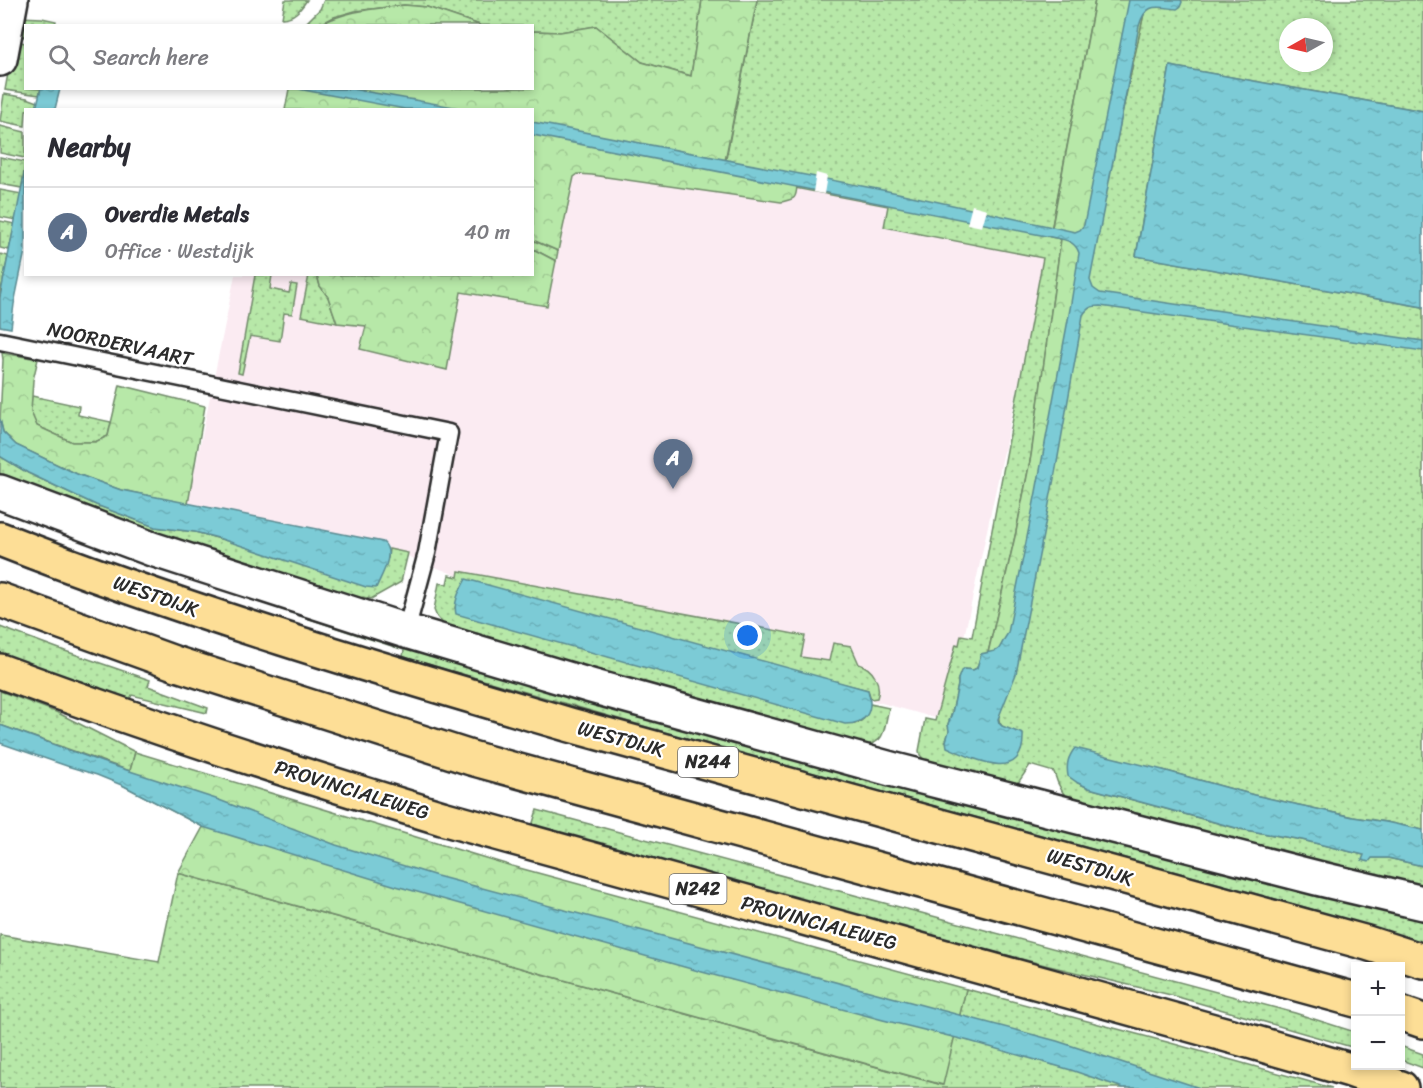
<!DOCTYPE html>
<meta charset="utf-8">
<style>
:root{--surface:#fff;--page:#f7f7f7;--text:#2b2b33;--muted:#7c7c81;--line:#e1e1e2;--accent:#b45309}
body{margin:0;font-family:Sriracha,sans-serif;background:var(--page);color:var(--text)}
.controls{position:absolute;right:18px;bottom:18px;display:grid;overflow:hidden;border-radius:0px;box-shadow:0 3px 9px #0003}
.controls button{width:54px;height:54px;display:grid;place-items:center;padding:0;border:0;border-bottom:2px solid var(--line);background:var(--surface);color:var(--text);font:30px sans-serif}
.compass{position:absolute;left:1279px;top:18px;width:54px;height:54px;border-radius:50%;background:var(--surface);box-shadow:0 3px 9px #0003;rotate:262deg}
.you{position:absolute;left:748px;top:636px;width:21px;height:21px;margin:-15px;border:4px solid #fff;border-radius:50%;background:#1a73e8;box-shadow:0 0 0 9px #1a73e833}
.badge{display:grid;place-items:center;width:39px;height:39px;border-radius:50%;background:var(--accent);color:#fff;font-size:20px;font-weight:700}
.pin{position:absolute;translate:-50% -50px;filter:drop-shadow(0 2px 3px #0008)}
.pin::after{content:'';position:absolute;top:32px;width:21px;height:18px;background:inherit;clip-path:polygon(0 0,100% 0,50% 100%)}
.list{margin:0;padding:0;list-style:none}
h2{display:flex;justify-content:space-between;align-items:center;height:78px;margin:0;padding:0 24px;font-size:26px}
h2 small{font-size:20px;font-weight:400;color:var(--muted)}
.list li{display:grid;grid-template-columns:39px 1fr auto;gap:18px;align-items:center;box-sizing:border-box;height:90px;padding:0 24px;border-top:2px solid var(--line)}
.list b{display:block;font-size:22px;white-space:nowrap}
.list p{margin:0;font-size:20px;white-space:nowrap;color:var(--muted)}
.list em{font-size:20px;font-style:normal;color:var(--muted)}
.icon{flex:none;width:33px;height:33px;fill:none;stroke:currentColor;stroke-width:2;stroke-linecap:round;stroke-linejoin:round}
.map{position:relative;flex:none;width:1423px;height:1088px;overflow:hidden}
.search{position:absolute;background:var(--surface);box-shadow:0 3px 9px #0003;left:24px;top:24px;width:510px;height:66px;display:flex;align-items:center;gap:15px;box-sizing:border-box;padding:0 21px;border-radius:0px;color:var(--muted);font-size:22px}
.panel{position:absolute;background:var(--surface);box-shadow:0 3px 9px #0003;left:24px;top:108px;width:510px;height:168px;border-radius:0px}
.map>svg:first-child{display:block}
.built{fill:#fbebf2}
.grass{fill:url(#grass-dots);stroke:#718a6a;stroke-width:1.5;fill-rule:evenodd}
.forest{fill:url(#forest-crowns);stroke:#718a6a;stroke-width:1.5}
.water{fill:url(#water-ripples);stroke:#5b8b92;stroke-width:1.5}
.pier{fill:#fff}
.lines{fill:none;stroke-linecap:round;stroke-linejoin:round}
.lane-casing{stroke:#2b2b2b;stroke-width:21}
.street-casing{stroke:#2b2b2b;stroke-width:38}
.primary-casing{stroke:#2b2b2b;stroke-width:38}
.lane{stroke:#fff;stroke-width:16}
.street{stroke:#fff;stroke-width:33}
.primary{stroke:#fdde96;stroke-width:33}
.labels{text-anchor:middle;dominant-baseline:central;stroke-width:4.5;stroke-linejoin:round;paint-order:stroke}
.shield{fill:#fff;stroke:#6b6b6b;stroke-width:1.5}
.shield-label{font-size:18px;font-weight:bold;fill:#2b2b2b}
.street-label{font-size:20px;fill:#2b2b2b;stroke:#fff}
</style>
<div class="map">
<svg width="1423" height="1088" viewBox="0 0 1423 1088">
<defs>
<pattern id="grass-dots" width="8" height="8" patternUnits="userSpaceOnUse" patternTransform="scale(1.5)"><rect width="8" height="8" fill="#b7e8a8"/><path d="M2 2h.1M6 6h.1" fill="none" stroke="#9ec791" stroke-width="1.8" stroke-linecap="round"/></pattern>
<pattern id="forest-crowns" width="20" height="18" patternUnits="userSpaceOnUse" patternTransform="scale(1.5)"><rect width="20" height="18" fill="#b7e8a8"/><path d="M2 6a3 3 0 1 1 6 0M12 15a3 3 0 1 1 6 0" fill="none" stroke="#9ec791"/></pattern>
<pattern id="water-ripples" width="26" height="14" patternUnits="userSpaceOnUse" patternTransform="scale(1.5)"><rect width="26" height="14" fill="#7bcbd6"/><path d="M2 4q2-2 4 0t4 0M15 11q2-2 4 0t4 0" fill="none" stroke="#6aaeb8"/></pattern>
</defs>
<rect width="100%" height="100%" fill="#fff"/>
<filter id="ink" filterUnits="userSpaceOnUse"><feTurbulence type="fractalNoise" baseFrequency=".0167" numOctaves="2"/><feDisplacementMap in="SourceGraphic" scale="12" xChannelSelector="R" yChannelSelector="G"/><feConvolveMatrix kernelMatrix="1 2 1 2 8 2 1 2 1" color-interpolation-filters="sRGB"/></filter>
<g filter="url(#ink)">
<path class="built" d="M533,132L1050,237L946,721L871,700L868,690L466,579L389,549L387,545L383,542L188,504L235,275L532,274Z"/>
<g class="grass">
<path d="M285,0H307C300,10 294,18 282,18Z"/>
<path d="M324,0H702L691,76L642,62L596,26L560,32L533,31L532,26L480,25L427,7L404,5L355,11L334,17L319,25L303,26L320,9Z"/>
<path d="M757,0H1095L1050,236L1061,239L1031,456L1016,532L988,653L981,654L977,668L973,670L964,669L958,679V685L952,713L948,724L949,731L946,741L1002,726C995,719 1001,710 1004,703L1093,239L1147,0H1423V111L1170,66L1136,256L1423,307V830L1386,822L1353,817L1254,795L1163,770L1078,783L1089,788L1239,829L1302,840L1364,855L1371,858H1388L1423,866V893L1076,809C1065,797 1058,787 1054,772L1030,765L1016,786L926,762L920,755L919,751L925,719L935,721L956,644L959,645L961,635L972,637L1043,258L884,227L888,206L723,174ZM1288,27H1324V63H1288Z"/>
<path d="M19,17L42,18L56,21L55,25L26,26L25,37L15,35Z"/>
<path d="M14,40L25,43L26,88L41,89L39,95L5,90Z"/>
<path d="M4,94L27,98L38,102L36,109L26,110L25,126L0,121Z"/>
<path d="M0,126L25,132V158L0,153Z"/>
<path d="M0,157L25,162L22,188L0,184Z"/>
<path d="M0,190L22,194L16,220L0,217Z"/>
<path d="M0,221L15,224L9,250L0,248Z"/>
<path d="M532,240L558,251L556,261L533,249Z"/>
<path d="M0,254L8,256L0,297Z"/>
<path d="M255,275H272L270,289L289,293L291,284L297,285L292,314L284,313L280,341L250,336L242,374L238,373Z"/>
<path d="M309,275H317L320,286L328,297L337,323L301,316Z"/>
<path d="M32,396L79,406L78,415L111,422L108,436L95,442H72L37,426L30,412Z"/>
<path d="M0,456L28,473L96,505L155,527L195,532L242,545L388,558L389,549L408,553L401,582L371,599L363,597L356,600L0,483Z"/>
<path d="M0,505L1423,915V943L1301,906L678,736L403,657L404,650C269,606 134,560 0,511Z"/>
<path d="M459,571L805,636L801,657L829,661L833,643L851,646L859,664C873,668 882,684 877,698L871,699L868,690L461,588L455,608L855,724C866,720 867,715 870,704L889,708C882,737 886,744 854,747L447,628L437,617L434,610L439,583L447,584L449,575L458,577Z"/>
<path d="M0,627L65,651L150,680L148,686L208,708L207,713L132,695L130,699L0,654Z"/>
<path d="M0,691L56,712L135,752L130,771L0,725Z"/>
<path d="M537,810L1295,1013L1355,1032V1048L1171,995L1049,966L905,929L532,826Z"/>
<path d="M178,873L942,1085L966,989L1167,1042L1332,1088H0V935L159,962Z"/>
<path d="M1400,1046L1423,1054V1068L1401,1060Z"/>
</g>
<g class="forest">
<path d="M702,0H757L723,171L797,186C796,200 794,199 781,202L592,175L578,174L574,177L558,251L533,240L532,110H285L289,89L532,88L533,31L560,32L596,26L642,62L691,76Z"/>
<path d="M1095,0H1147L1122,114L1006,696L988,653L1016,532L1031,456L1061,239L1050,237Z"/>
<path d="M404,5L427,7L480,25H319C347,10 373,9 404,5Z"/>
<path d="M533,249L556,261L547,306L461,292L447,370L360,349L366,326L337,323L328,297L320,286L317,275L532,274Z"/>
<path d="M2,353L38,359L33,380L31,412L37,426L72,442H95L108,436L120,385L205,406L188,504L121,490L77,474L16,445L3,432L0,419L3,360Z"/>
<path d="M135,752L512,866L966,989L943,1085L178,873L203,827L124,786L130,771Z"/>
</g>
<g class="water">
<path d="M1129,0H1181L1182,2L1180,7L1177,9C1156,7 1146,2 1139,26L1090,280L1093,288L1100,293L1423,341V351L1100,306C1092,306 1088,307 1083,315L1056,468L1016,674L998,719L999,723L1002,726L1023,734C1025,786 972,758 947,747L946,741L949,731L948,724L952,713L958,685V679L961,671L964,669L973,670L977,668L981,654C1006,649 995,652 1008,633L1036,492L1070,309L1079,253C1076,244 1070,241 1061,239L533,135L532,122L898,193L1075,232L1080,230L1084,225Z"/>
<path d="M1170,66L1423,111V307L1136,256Z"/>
<path d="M41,88L60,89L55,109H36Z"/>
<path d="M298,89H352L465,109H405Z"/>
<path d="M25,170V251L14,304L11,328L0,326V297Z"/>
<path d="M0,419L3,432L16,445L77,474L121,490L383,542C396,553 381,576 376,588L366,587L218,538L195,532L155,527L96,505L28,473L1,457L0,456Z"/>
<path d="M466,579L868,690C874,711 867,724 845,724L456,614C453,601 460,590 466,579Z"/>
<path d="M0,725L102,762L219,800L336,845L437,876L1057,1041L1200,1088H1123L1071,1070L969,1041L883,1020L702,972L396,886L203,827L124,786L97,775L67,766L0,743Z"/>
<path d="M1075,748L1163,770L1254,795L1353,817L1386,822L1423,830V866L1388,858H1372L1369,862L1362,860L1364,855L1302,840L1240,829L1089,788L1078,783L1068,776C1066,764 1068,757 1075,748Z"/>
</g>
<g class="pier">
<path d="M816,173L827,176L824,194L813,192Z"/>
<path d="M972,205L987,209L982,227L967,224Z"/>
</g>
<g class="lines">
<defs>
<path id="lane" d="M0,341L449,433L427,553L406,631"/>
<g id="street">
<path d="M0,59L11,0"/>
<path d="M0,492L152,549L406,631L591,686L891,769L1317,878L1423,903"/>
</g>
<g id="primary">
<path d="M0,539C186,612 378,669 570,725L1367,943L1423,961"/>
<path d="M0,600L177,664L471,758L1356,1000"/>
<path d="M0,671C146,725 293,773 442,818L1242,1039L1350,1070L1401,1088"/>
<path d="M1400,1013L1423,1021"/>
</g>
</defs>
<use href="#lane" class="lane-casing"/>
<use href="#street" class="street-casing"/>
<use href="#primary" class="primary-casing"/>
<use href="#lane" class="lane"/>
<use href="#street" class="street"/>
<use href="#primary" class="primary"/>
</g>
</g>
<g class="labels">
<g class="shield">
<rect x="678" y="747" width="60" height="30" rx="4.5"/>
<rect x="669.5" y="874" width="57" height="30" rx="4.5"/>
</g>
<g class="shield-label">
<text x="708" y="762">N244</text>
<text x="698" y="889">N242</text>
</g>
<g class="street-label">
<text transform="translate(120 344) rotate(12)">NOORDERVAART</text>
<text transform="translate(156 596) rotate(19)">WESTDIJK</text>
<text transform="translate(621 739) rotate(15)">WESTDIJK</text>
<text transform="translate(352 790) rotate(17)">PROVINCIALEWEG</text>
<text transform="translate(1090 867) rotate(16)">WESTDIJK</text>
<text transform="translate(819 923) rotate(15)">PROVINCIALEWEG</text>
</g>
</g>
</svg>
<div class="controls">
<button>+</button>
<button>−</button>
</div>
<svg class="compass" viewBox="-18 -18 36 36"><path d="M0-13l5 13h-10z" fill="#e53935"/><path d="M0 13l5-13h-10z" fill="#7c7c81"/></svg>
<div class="you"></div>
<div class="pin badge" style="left:673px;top:489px;background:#5c6f8a">A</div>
<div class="search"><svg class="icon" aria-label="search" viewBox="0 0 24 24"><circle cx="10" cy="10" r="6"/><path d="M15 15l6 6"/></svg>Search here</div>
<section class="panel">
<h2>Nearby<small></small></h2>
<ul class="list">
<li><span class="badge" style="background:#5c6f8a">A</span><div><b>Overdie Metals</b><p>Office · Westdijk</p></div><em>40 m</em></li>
</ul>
</section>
</div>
